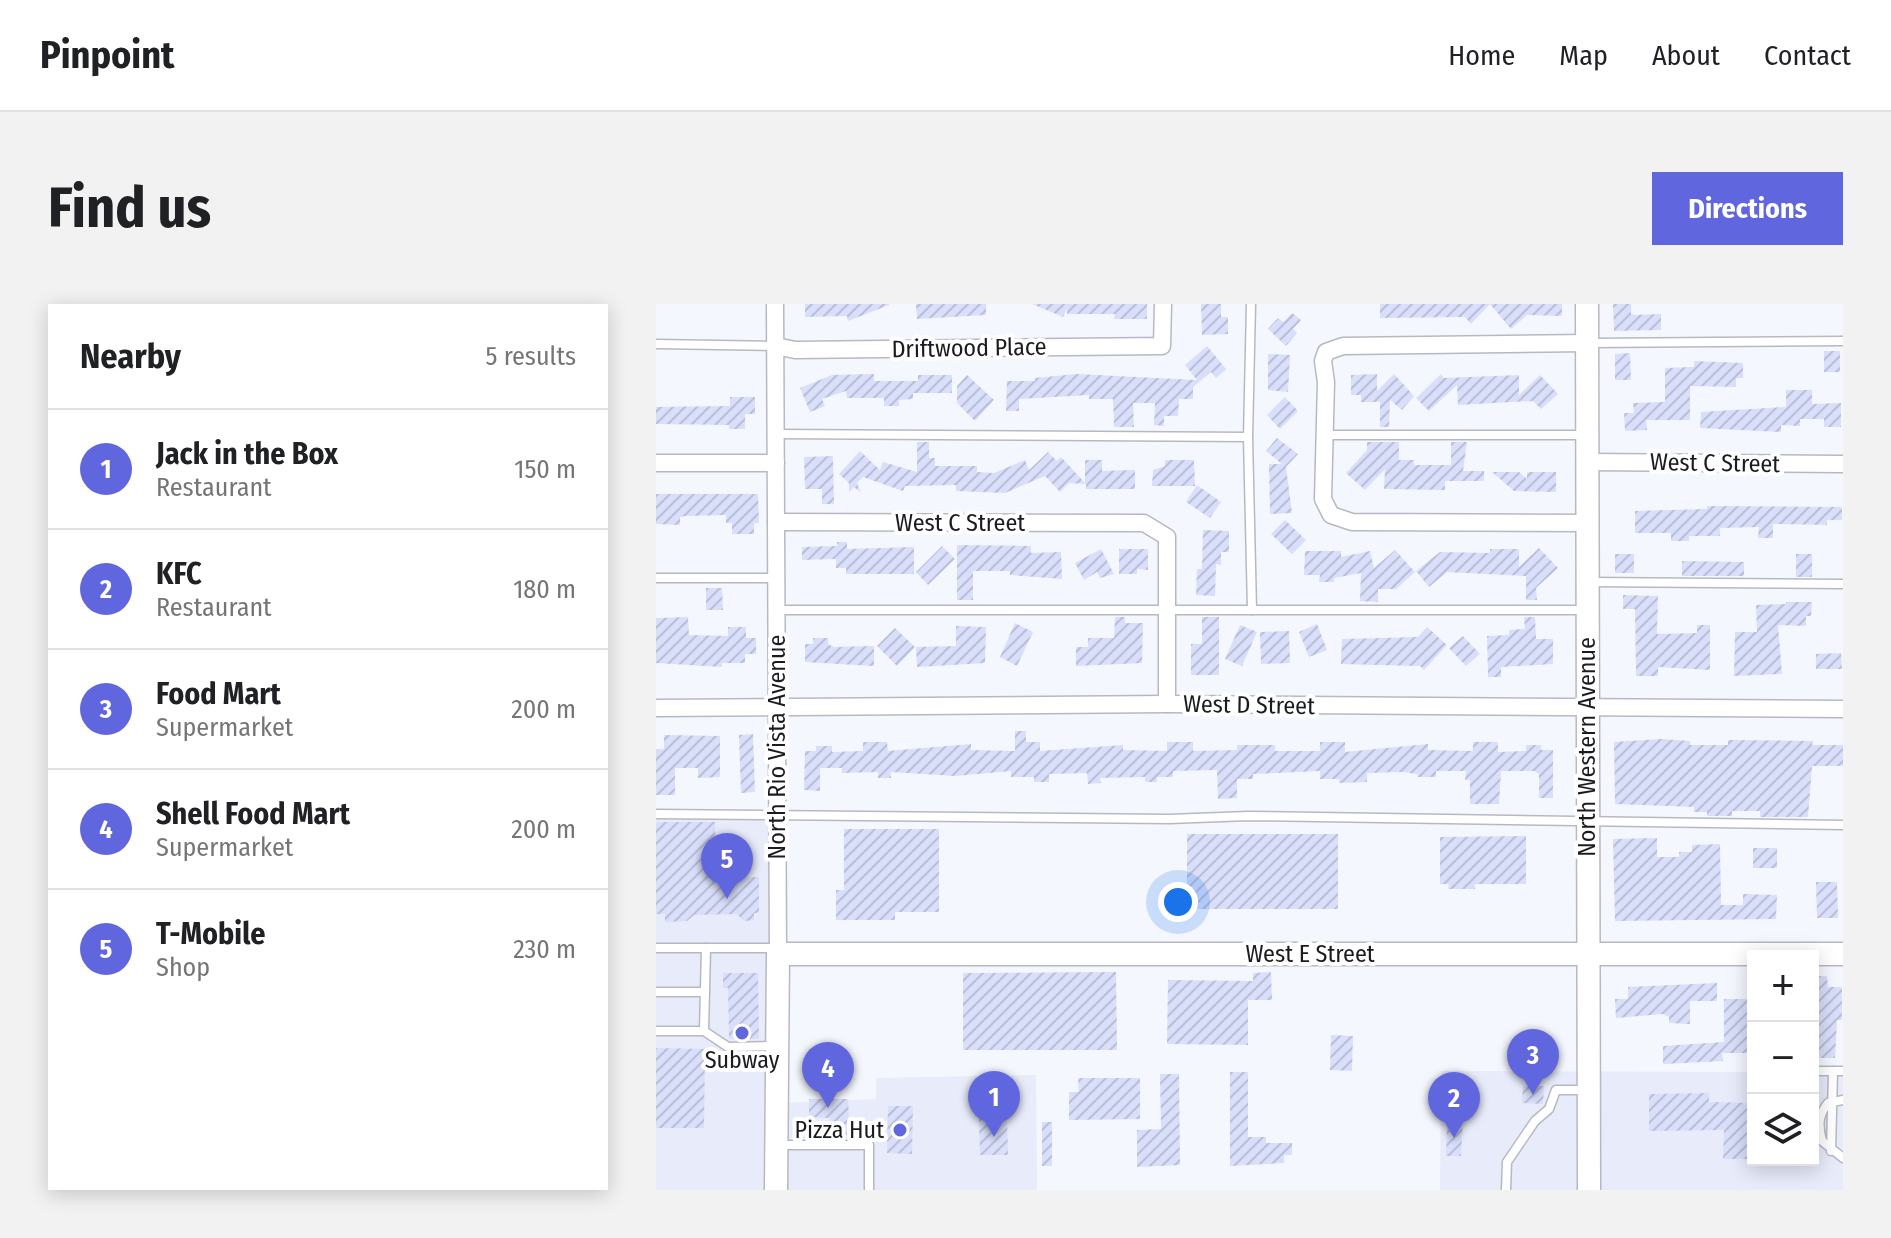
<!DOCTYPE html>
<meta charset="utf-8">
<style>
:root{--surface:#fff;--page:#f2f2f2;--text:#202124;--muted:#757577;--line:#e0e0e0;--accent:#6066de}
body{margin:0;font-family:"Fira Sans Condensed",sans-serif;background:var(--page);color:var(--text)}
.controls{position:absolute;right:24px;bottom:24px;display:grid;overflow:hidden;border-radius:0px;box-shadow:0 4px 20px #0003}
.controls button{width:72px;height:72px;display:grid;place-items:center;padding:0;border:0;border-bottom:2px solid var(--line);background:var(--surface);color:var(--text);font:40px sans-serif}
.you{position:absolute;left:522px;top:598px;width:28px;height:28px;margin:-20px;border:6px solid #fff;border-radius:50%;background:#1a73e8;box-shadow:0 0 0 12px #1a73e833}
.badge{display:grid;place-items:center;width:52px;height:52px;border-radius:50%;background:var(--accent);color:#fff;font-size:26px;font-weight:700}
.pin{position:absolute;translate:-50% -66px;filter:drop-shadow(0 2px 4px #0008)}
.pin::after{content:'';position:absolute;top:42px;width:28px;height:24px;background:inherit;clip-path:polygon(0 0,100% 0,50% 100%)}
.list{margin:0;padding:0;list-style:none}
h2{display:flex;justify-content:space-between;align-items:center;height:104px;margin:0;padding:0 32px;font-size:34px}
h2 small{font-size:26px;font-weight:400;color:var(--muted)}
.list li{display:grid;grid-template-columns:52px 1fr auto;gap:24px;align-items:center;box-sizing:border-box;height:120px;padding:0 32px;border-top:2px solid var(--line)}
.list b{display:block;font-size:30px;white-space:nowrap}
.list p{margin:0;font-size:26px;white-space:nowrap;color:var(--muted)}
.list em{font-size:26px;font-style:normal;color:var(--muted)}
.icon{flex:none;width:44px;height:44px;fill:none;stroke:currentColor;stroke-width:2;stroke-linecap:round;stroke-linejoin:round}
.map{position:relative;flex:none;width:1187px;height:886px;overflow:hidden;border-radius:0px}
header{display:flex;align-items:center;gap:48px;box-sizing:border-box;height:112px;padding:0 40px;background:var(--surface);border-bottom:2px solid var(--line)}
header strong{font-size:38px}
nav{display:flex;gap:44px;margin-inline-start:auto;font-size:28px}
.intro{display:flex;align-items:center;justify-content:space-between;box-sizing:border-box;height:192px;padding:0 48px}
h1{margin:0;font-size:56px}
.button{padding:20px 36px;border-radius:0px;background:var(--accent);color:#fff;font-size:28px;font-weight:700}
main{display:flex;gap:48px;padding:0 48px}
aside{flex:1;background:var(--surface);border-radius:0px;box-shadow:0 4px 20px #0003}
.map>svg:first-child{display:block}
.built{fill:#e7ebfa}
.building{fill:url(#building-hatch)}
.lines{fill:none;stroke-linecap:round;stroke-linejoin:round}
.lane-casing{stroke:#b7b9c1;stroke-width:11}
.street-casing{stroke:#b7b9c1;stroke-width:19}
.secondary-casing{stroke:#b7b9c1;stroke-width:25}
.lane{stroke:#fff;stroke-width:8}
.street{stroke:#fff;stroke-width:16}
.secondary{stroke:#fff;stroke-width:22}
.poi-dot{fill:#6066de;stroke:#fff;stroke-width:3}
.labels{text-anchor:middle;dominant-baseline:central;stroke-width:8;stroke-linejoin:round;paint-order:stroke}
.street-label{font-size:24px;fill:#1a1b1e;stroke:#fff}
.poi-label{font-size:24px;fill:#1a1b1e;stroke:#fff}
</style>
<header>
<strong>Pinpoint</strong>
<nav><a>Home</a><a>Map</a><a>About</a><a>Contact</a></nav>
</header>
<div class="intro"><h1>Find us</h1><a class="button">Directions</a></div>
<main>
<aside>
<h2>Nearby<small>5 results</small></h2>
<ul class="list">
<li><span class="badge">1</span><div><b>Jack in the Box</b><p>Restaurant</p></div><em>150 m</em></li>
<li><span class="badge">2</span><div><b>KFC</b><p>Restaurant</p></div><em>180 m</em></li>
<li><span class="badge">3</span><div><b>Food Mart</b><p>Supermarket</p></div><em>200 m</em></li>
<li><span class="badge">4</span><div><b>Shell Food Mart</b><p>Supermarket</p></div><em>200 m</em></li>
<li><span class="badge">5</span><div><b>T-Mobile</b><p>Shop</p></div><em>230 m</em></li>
</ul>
</aside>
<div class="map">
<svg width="1187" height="886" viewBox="0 0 1187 886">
<defs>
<pattern id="building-hatch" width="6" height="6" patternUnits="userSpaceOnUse" patternTransform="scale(2)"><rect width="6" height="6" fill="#d9defa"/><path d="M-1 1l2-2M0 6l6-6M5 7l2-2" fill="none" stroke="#babed6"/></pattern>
</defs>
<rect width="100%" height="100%" fill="#f5f7ff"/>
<g class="built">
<path d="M121,510V799L220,795V774L380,771L381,886H0V513Z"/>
<path d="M785,767L1097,768V856H1157V768H1187V886H784Z"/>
</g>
<g class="building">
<path d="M149,0H233V1L192,17L191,12L149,13Z"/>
<path d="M260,0H330V11L261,15Z"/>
<path d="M376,0H491V15H458L459,10H411V4L407,13Z"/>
<path d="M545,0H565V13H572V30L546,31Z"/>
<path d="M724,0H906V12L871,11L855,25L834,0L815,20L809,13L724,14Z"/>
<path d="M957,0H975V10L979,11L1005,10V26L958,27Z"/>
<path d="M636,9L645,16L637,25L641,29L630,42L612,25L622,14L627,18Z"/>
<path d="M551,42L570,65L560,74L555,68L537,83V95H523L522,112H508V122L498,121L499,99H477L478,123H458L457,95H433V91L363,95V107H350L351,77H379V74L420,70L541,76L529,61Z"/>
<rect x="1168" y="47" width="16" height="21"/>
<path d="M974,49L975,76H959V50Z"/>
<path d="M612,50L634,51L632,88L612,86Z"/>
<path d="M1038,57L1087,59V74H1080V83L1034,82V116H990L991,126L969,127L968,109H978L977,99L1009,98V64L1038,63Z"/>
<path d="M218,70V77H262V71H296V89H257V95L243,96V102H228V94H191L190,87L166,95L169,102L154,108L144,84L176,71Z"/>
<path d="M721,70V87L738,70L758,92L746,106L734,96L733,123H724V98H705V91H695V71Z"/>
<path d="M785,70L788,74L863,71V91L884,71L902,90L885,105L877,97L802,101L801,81L773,107L760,94Z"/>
<path d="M311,71L338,96L319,117L301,99V82Z"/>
<path d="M1130,86H1156V100L1185,99V123H1168V115H1144V122L1125,121V128L1044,124L1045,108L1130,103Z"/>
<path d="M74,93H99V110H89V125H73V121L0,120V103L74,102Z"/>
<path d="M629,93L642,107L624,125L611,111Z"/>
<path d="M621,134L642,150L630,163L636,209L614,210L613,160H626L610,147Z"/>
<path d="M261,138H273V154H279V162H321V168L338,169L369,156L373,166L392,148L401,157L405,153L429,179V156H446V167L479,166V185H430V180L413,179L404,188L389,172L349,189L300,187V181L249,182L247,187L207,173L201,179L205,189L198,183L193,188V179L183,170L204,147L224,166L227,158L261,168Z"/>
<path d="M711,138H743V156H758V161H795V138H811L807,167H828V177H789V186L728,185L729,165L709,186L690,169L711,146Z"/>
<path d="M177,152L178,200H166V185H149L148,153Z"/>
<path d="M509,156H538L539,182H496L497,166L509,162Z"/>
<path d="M836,168H863L871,175V168H900V188L858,187Z"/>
<path d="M541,181L565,198L554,214L530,198Z"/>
<path d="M0,190H102L103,219H98V230H76V219H70V211L29,212L24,213V221L0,220Z"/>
<path d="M1051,202L1186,203V216H1171V221L1117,220V234H1102L1103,223L1064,224V232H1033V237H1015V229H979V207L1051,205Z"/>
<path d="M629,216L650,236L636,250L615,230Z"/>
<path d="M547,226L573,227V248H565V261L560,260L559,292L540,291L541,265H546Z"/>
<path d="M181,238H191V245L258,243V270H190V264H180V255L146,256V243L181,242Z"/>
<path d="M301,241L375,242V249L405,248L406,275L354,271V267H317V296H301Z"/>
<path d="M286,242L299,255L272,281L260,268Z"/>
<path d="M883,244L902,264L880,284L881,296H870V272L791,268L773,283L760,267L784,248L834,249V245H863V263Z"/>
<path d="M445,245L458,270L444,274L441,268L428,276L419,259Z"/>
<path d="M463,245H492V266L481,265V270H463Z"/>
<path d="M739,246L759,268L740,285H722V298L704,297L705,269L678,274V278H663L664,271H648L649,247H685V253L714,247L718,264Z"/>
<rect x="959" y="250" width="19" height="19"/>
<rect x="1140" y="250" width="16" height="23"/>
<path d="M1026,257L1088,258V272H1026Z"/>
<path d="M50,284H66L67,306H50Z"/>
<path d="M967,291L1002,292L1001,330L1041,329V321H1054V366L1002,363V372H980L979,305H967Z"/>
<path d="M1130,298H1156L1155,312H1150V322L1122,321L1126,370L1078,372L1079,328H1101L1100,301L1130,300Z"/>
<path d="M32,313L33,331L72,332V323H90V334H100V350H89V359H66V363L0,359V314Z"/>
<path d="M459,313H469V319H487L486,359L420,362V343H432V334H458Z"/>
<path d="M546,313H563V371H535V340H546Z"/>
<path d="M868,313H879L880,335H897V360L845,363V373H832L831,332L853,331V326L869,325Z"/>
<path d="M359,319L377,328L361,362L344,353Z"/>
<path d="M661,320L671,346L653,353L643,328Z"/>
<path d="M584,321L601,328L586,362L569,355Z"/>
<path d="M300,322L330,323L329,359L261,363L260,343L300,342Z"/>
<path d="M771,323L791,341L768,366L764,362L685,360L686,335L762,333Z"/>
<path d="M239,324L259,343L241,362L221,342Z"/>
<path d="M633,327L634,359L605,360L604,328Z"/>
<path d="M807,332L824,350L810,362L793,344Z"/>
<path d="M157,334H172V340L178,343L218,342V362L149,358V340H157Z"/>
<path d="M1185,349L1186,365H1160V350Z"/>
<path d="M359,427H370V438H384V447L467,441V446L511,447V438H537V447L581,446V441H619V447H664V438H689V448L772,440V446L817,447V438H842V448L870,447V441H885V446H897V494H883V470L878,467H845L843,500H814V476H809L810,467H780V473H762L761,470L747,468L711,469V478L683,479V475H664V467L597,470V475H581V494L562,495L561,466L517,467V473H501V478H489V473L444,474L445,479L432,480L431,469L393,470V478H378V473H355V467L299,472L235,468V474H222V468L186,469V464H164V487L148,486L149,447H160V442H176V448L207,447V438H231L232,447L315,440V446L359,447Z"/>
<path d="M97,430L99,488L85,489L83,431Z"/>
<path d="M8,431L64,432V473L42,474V464H19V491H0V445H8Z"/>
<path d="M1005,435L1034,437V441H1072V436L1157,437L1156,441H1187V462H1156L1152,513H1104V507H1076V512H1051V508H1038V503L959,500L958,438Z"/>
<path d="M0,518H59L60,574L103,573V609H98V616L88,617L81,610L38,611L31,617L9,618V610H0Z"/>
<path d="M188,525H283V608H239V616H180V586H188Z"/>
<rect x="531" y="530" width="151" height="75"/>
<path d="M870,532V580H819V585H792L793,580H784V533Z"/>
<path d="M1001,534V553H1023V548H1036V541L1064,540L1065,601H1087V590L1121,591L1120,615L959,617L957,535Z"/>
<rect x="1097" y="544" width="24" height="20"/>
<path d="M1160,578H1181L1182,614H1161Z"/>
<path d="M460,668L461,746H307V669Z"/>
<path d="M615,668L616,696H592V741L511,740L512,676L597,677V669Z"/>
<path d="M67,669H102L103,735H73L72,684H67Z"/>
<path d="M1159,672H1171L1172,683H1186V716H1181L1179,754H1160Z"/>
<path d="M1061,679V697H1034V720L1013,719V713L1007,710L960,714L959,695H972V683Z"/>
<path d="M1068,695H1094L1093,749H1066L1067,757L1007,760V742L1068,738Z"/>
<path d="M675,731L697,732L696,767L674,766Z"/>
<path d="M0,744L49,745L48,824H0Z"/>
<path d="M574,768H592V833H610V839H636V851H628V859L574,862Z"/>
<path d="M504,770H523L524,861L481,863V826L505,825Z"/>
<path d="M422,774H484V815L413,816V788H423Z"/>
<path d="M867,782H888L887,800L866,799Z"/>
<path d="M1053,789V798L1097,799V855H1067L1068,826L993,827V790Z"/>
<path d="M153,795H192L194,834H174V814L153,813Z"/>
<path d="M232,802H257L256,850L231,849Z"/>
<path d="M323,815H351L352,851H324Z"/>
<path d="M791,815H807L805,852H790Z"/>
<rect x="386" y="818" width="10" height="44"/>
</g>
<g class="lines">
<defs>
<g id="lane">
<path d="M595,0L592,133L596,306"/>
<path d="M932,39L1187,37"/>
<path d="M0,40L119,42"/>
<path d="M120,130L592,133"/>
<path d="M670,131H929"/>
<path d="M0,274H120"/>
<path d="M932,278L1187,280"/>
<path d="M120,306H930"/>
<path d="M0,510L513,515L592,512L1187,521"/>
<path d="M0,644H121"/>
<path d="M50,644L48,727L72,743L120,742"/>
<path d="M0,688H49"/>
<path d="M0,727H48"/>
<path d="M1159,767H1187"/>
<path d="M1187,796L1172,799C1162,811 1162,822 1166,837L1187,854"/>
<path d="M123,841H213V886"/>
<path d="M1175,847L1177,767"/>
<path d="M850,886L851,858L879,817L893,805L900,786H932"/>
</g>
<g id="street">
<path d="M119,0L122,650"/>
<path d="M120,42L139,46L506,42L507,0"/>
<path d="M931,158L1187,160"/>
<path d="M0,159H120"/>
<path d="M120,218L488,219L511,233V400"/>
<path d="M931,219L696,218L675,211L667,195L670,78L667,57L670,48L687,42L931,39"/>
<path d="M0,404L511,400L1187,405"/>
</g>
<g id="secondary">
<path d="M931,0L933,886"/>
<path d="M120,886L122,650H1187"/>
</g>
</defs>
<use href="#lane" class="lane-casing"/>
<use href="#street" class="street-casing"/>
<use href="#secondary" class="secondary-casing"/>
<use href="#lane" class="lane"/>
<use href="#street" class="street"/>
<use href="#secondary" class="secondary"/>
</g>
<g class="poi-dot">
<circle cx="86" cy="729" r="8"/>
<circle cx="244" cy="826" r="8"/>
</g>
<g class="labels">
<g class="street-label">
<text transform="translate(313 44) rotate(-1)">Driftwood Place</text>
<text transform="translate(1059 159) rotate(1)">West C Street</text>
<text x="304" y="219">West C Street</text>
<text transform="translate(593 401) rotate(1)">West D Street</text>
<text transform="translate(121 443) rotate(-90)">North Rio Vista Avenue</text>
<text transform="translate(931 443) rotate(-90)">North Western Avenue</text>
<text x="654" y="650">West E Street</text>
</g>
<g class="poi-label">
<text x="86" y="756">Subway</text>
<text x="228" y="826" text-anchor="end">Pizza Hut</text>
</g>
</g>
</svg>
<div class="controls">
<button>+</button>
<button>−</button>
<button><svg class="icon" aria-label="layers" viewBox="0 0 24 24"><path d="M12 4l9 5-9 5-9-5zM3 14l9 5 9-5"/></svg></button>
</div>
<div class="you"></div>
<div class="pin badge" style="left:338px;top:833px">1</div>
<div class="pin badge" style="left:798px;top:834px">2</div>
<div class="pin badge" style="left:877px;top:791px">3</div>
<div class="pin badge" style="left:172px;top:804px">4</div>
<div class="pin badge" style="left:71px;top:595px">5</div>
</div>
</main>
